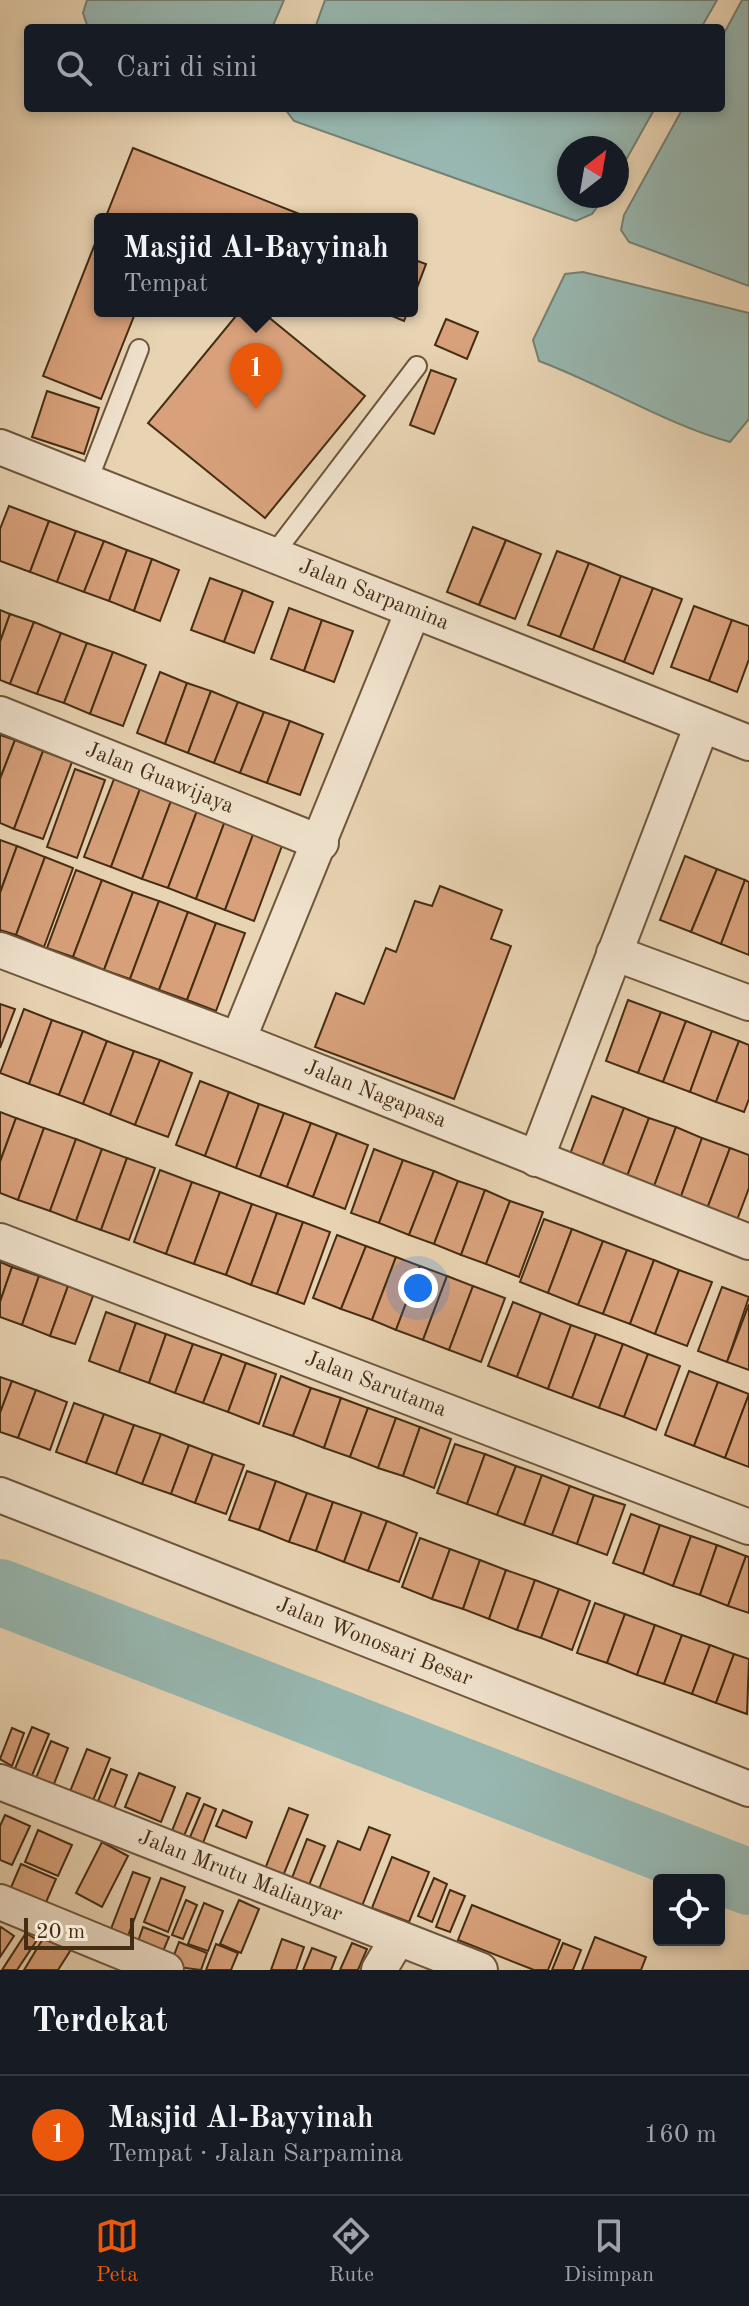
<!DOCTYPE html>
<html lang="id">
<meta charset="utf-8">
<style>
:root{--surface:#171b24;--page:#20242c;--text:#f1f3f6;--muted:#9ea1a6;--line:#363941;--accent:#ea580c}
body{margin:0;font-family:"Old Standard TT",serif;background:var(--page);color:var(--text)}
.controls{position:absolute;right:24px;bottom:24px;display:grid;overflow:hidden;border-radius:8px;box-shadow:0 4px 12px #0003}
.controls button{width:72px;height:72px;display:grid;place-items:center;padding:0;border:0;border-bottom:2px solid var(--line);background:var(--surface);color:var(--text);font:40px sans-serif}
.compass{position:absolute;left:557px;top:136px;width:72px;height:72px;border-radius:50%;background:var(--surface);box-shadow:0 4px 12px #0003;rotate:31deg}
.scale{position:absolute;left:24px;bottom:20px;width:110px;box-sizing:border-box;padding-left:8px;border:4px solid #452d13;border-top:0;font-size:22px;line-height:28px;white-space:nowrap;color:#452d13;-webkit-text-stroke:6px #f0e2cd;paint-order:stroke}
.you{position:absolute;left:418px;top:1288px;width:28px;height:28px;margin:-20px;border:6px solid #fff;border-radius:50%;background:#1a73e8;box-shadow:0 0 0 12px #1a73e833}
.badge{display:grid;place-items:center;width:52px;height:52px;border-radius:50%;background:var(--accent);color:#fff;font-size:26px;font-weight:700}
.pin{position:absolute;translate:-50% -66px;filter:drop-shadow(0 2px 4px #0008)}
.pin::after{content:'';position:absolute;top:42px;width:28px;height:24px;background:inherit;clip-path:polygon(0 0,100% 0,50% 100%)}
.popup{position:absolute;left:94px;top:213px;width:324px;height:104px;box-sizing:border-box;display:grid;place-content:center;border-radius:8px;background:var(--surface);filter:drop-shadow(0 2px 6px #0005);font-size:26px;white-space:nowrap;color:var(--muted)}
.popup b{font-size:30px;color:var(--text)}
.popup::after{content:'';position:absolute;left:50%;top:100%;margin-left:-16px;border:16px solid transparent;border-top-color:var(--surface)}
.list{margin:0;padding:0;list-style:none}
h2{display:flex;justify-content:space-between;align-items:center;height:104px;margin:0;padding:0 32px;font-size:34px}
h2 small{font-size:26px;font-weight:400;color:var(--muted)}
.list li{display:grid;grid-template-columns:52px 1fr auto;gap:24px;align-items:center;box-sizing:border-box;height:120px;padding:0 32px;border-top:2px solid var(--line)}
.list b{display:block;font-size:30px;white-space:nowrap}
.list p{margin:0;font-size:26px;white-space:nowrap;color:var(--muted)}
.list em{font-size:26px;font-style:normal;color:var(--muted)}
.icon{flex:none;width:44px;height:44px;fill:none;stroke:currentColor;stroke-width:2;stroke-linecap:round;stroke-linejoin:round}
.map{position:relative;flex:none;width:749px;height:1970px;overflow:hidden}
.search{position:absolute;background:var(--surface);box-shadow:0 4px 12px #0003;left:24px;right:24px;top:24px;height:88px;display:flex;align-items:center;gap:20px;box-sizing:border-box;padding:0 28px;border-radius:8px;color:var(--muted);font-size:30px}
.sheet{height:224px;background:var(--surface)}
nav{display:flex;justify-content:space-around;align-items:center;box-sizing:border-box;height:112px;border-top:2px solid var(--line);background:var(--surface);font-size:22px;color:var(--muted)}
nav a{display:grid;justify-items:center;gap:4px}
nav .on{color:var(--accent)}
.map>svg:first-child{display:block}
.water{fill:#97b7b0;stroke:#768071;stroke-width:2}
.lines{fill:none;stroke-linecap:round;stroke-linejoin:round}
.river{stroke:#97b7b0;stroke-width:66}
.building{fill:#d8a17b;stroke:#452d13;stroke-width:2}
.lane-casing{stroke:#6e563b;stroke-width:22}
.street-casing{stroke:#6e563b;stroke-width:38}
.lane{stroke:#f0e2cd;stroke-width:18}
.street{stroke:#f0e2cd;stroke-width:34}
.labels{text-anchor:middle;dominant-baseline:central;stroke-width:7;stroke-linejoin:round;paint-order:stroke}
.street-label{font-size:22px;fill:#452d13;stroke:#f0e2cd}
</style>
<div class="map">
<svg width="749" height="1970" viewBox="0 0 749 1970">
<rect width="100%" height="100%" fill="#e8d3b2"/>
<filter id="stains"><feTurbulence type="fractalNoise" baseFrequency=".0025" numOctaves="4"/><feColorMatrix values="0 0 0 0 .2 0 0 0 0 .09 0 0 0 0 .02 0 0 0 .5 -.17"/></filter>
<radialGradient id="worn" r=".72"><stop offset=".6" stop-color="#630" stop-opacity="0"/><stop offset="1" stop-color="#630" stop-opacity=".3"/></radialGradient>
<g class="water">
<path d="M87,0H284L272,28H88L83,13Z"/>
<path d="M325,0H717L701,28H315Z"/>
<path d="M742,0H749V286L629,242L621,230L624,215L683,108H721V39Z"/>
<path d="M655,108L617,176V148H569V196H605L592,214L576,221L294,121L285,109Z"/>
<path d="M583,272L749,313V419L730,442C666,424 603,385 539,361L533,340L565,274Z"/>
</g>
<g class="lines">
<path class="river" d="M0,1592L749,1882"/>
</g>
<g class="building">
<path d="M133,148L312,219H105Z"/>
<path d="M100,231V311H136L101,399L43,376Z"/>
<path d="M412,259L426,264L412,301Z"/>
<path d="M240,311H261L365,396L265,518L148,423Z"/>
<path d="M380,311H408L404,321Z"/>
<path d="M446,319L478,332L467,359L435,345Z"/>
<path d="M431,370L456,379L434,434L410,425Z"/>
<path d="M47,391L99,408L84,454L32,437Z"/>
<path d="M9,506L49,521L30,572L0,561V529Z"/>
<path d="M49,521L76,531L57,582L30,572Z"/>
<path d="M473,527L506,540L479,605L447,592Z"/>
<path d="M76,531L104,541L84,592L57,582Z"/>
<path d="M506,540L541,554L515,619L479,605Z"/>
<path d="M104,541L127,550L109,601L84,592Z"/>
<path d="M127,550L152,559L134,611L109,601Z"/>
<path d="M557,551L589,563L560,637L528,625Z"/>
<path d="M152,559L179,570L160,621L134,611Z"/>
<path d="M589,563L621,576L593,650L560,637Z"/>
<path d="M621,576L653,588L624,662L593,650Z"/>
<path d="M210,578L243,590L224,642L191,630Z"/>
<path d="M653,588L682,599L653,674L624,662Z"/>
<path d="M243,590L273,602L254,653L224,642Z"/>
<path d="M694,606L732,620L709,681L671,667Z"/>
<path d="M289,608L322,620L304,671L271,659Z"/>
<path d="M0,610L10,614L0,642Z"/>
<path d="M10,614L34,622L10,684L0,680V642Z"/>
<path d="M322,620L353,631L334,682L304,671Z"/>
<path d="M732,620L749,626V659L737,692L709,681Z"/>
<path d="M34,622L61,633L37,694L10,684Z"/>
<path d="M61,633L87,643L64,703L37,694Z"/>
<path d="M87,643L113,652L90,714L64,703Z"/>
<path d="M113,652L146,665L123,726L90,714Z"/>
<path d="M160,672L187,683L165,744L137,733Z"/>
<path d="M187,683L211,691L188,753L165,744Z"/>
<path d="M211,691L238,702L214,763L188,753Z"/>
<path d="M238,702L264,712L240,773L214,763Z"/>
<path d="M264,712L290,721L267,783L240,773Z"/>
<path d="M290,721L323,734L300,795L267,783Z"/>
<path d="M0,735L15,740L0,779Z"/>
<path d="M15,740L43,751L14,829L0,823V779Z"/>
<path d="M43,751L72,762L43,839L14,829Z"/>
<path d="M75,769L105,780L77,858L47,847Z"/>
<path d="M114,779L140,789L111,867L84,857Z"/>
<path d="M140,789L171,801L142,879L111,867Z"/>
<path d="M171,801L197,811L168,888L142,879Z"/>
<path d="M197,811L225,821L196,899L168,888Z"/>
<path d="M225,821L254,832L225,910L196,899Z"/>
<path d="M254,832L283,843L254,921L225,910Z"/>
<path d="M0,840L17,846L0,893Z"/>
<path d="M17,846L45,857L16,935L0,930V893Z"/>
<path d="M685,856L717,869L691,932L660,920Z"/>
<path d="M45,857L73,868L44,947L16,935Z"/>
<path d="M717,869L745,880L721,944L691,932Z"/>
<path d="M76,870L102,880L73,957L47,948Z"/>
<path d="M102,880L133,892L104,970L73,957Z"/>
<path d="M745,880L749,882V955L721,944Z"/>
<path d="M440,886L502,910L491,939L511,946L454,1099L315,1047L336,993L364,1004L386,948L396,952L415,901L432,906Z"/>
<path d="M133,892L159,901L130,979L104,970Z"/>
<path d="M159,901L188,912L159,990L130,979Z"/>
<path d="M188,912L216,923L187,1000L159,990Z"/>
<path d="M216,923L245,933L216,1011L187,1000Z"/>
<path d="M628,1000L661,1012L638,1073L606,1061Z"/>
<path d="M0,1004L15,1009L0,1048Z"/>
<path d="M24,1009L52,1020L29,1084L0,1073Z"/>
<path d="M661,1012L686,1021L663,1082L638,1073Z"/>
<path d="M52,1020L83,1031L59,1095L29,1084Z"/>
<path d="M686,1021L712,1031L690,1092L663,1082Z"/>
<path d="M83,1031L107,1041L83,1104L59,1095Z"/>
<path d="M712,1031L739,1041L716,1102L690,1092Z"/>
<path d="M107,1041L134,1051L110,1115L83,1104Z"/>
<path d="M739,1041L749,1045V1099L744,1112L716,1102Z"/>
<path d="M134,1051L160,1060L135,1125L110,1115Z"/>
<path d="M160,1060L192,1073L168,1137L135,1125Z"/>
<path d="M200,1081L229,1092L205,1156L176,1145Z"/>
<path d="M229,1092L259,1104L236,1168L205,1156Z"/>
<path d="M592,1096L624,1108L601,1169L569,1157Z"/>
<path d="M259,1104L284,1113L260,1177L236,1168Z"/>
<path d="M624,1108L649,1118L626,1179L601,1169Z"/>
<path d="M0,1112L16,1118L0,1162Z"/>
<path d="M284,1113L311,1123L287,1187L260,1177Z"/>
<path d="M16,1118L44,1128L18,1200L0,1193V1162Z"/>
<path d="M649,1118L676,1127L653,1189L626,1179Z"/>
<path d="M311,1123L337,1133L313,1197L287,1187Z"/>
<path d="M676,1127L702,1138L680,1199L653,1189Z"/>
<path d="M44,1128L76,1139L50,1211L18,1200Z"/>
<path d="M337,1133L368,1145L345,1209L313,1197Z"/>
<path d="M702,1138L730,1148L707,1209L680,1199Z"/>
<path d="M76,1139L102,1149L76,1221L50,1211Z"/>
<path d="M730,1148L749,1155V1188L737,1220L707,1209Z"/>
<path d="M102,1149L127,1158L101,1230L76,1221Z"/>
<path d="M374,1149L403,1160L379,1223L351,1213Z"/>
<path d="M127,1158L155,1168L129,1240L101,1230Z"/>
<path d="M403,1160L434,1171L409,1235L379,1223Z"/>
<path d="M160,1170L192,1182L166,1254L134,1242Z"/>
<path d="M434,1171L458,1181L434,1244L409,1235Z"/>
<path d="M458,1181L485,1190L461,1255L434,1244Z"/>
<path d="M192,1182L220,1192L194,1264L166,1254Z"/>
<path d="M485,1190L510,1201L486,1264L461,1255Z"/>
<path d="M220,1192L252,1204L226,1275L194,1264Z"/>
<path d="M510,1201L543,1212L519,1277L486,1264Z"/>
<path d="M252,1204L277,1213L251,1285L226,1275Z"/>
<path d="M277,1213L303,1222L277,1294L251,1285Z"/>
<path d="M544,1219L572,1229L548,1293L520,1282Z"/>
<path d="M303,1222L330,1232L304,1304L277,1294Z"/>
<path d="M572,1229L603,1241L578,1305L548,1293Z"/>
<path d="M337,1235L366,1246L341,1309L313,1298Z"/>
<path d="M603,1241L627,1250L603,1314L578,1305Z"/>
<path d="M366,1246L396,1257L372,1320L341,1309Z"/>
<path d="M627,1250L654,1260L630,1324L603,1314Z"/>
<path d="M396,1257L420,1266L396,1330L372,1320Z"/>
<path d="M654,1260L679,1270L655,1334L630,1324Z"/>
<path d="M0,1262L12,1267L0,1302Z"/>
<path d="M420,1266L447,1276L423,1340L396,1330Z"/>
<path d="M12,1267L39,1276L22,1325L0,1317V1302Z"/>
<path d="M679,1270L712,1282L687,1346L655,1334Z"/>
<path d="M39,1276L68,1286L50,1336L22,1325Z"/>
<path d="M447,1276L473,1286L449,1350L423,1340Z"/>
<path d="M68,1286L93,1296L75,1344L50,1336Z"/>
<path d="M473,1286L505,1298L481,1362L449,1350Z"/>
<path d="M722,1287L749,1297L727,1362L698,1351Z"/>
<path d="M513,1302L541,1313L517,1377L488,1366Z"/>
<path d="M749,1304V1370L727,1362Z"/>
<path d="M106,1312L136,1323L119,1372L89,1361Z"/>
<path d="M541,1313L571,1325L548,1389L517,1377Z"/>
<path d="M136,1323L166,1334L149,1383L119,1372Z"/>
<path d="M571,1325L596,1334L572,1398L548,1389Z"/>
<path d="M166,1334L193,1344L175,1393L149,1383Z"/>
<path d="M596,1334L623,1344L599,1408L572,1398Z"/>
<path d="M193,1344L222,1354L203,1403L175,1393Z"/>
<path d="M623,1344L648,1354L624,1417L599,1408Z"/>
<path d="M222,1354L246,1363L228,1412L203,1403Z"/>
<path d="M648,1354L680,1366L656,1430L624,1417Z"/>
<path d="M246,1363L276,1374L259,1424L228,1412Z"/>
<path d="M689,1371L718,1382L694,1446L665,1435Z"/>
<path d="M281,1376L311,1388L293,1436L263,1426Z"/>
<path d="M0,1377L12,1381L0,1413Z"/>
<path d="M12,1381L36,1390L18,1438L0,1432V1413Z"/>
<path d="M718,1382L749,1394L725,1458L694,1446Z"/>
<path d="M311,1388L341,1398L324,1448L293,1436Z"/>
<path d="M36,1390L67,1402L50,1450L18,1438Z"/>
<path d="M749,1394V1467L725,1458Z"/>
<path d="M341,1398L368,1408L350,1457L324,1448Z"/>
<path d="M74,1403L104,1414L86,1463L56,1452Z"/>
<path d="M368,1408L396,1418L378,1468L350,1457Z"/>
<path d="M104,1414L134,1425L116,1474L86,1463Z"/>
<path d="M396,1418L420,1427L403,1476L378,1468Z"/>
<path d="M134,1425L161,1434L142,1484L116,1474Z"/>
<path d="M420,1427L451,1439L434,1488L403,1476Z"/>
<path d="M161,1434L189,1445L171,1494L142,1484Z"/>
<path d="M455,1444L485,1454L467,1504L437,1493Z"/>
<path d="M189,1445L213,1454L195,1503L171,1494Z"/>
<path d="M213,1454L244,1465L226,1514L195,1503Z"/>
<path d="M485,1454L516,1466L497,1515L467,1504Z"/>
<path d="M516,1466L542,1475L524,1525L497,1515Z"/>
<path d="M247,1471L276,1481L259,1530L229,1520Z"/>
<path d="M542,1475L570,1486L552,1535L524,1525Z"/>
<path d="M276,1481L307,1493L289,1542L259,1530Z"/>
<path d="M570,1486L594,1495L577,1544L552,1535Z"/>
<path d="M307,1493L333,1502L316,1551L289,1542Z"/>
<path d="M594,1495L625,1505L607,1555L577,1544Z"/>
<path d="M333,1502L362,1512L344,1562L316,1551Z"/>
<path d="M362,1512L387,1521L368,1571L344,1562Z"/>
<path d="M631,1514L660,1525L643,1574L613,1563Z"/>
<path d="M387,1521L417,1533L399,1582L368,1571Z"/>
<path d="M660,1525L691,1536L673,1586L643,1574Z"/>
<path d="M691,1536L717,1545L700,1595L673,1586Z"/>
<path d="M420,1538L450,1549L432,1599L402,1587Z"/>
<path d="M717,1545L746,1556L728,1606L700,1595Z"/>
<path d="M450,1549L480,1560L463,1609L432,1599Z"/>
<path d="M746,1556L749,1557V1613L728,1606Z"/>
<path d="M480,1560L506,1570L489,1619L463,1609Z"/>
<path d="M506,1570L535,1580L517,1630L489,1619Z"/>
<path d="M535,1580L559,1589L541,1638L517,1630Z"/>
<path d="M559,1589L590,1601L572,1650L541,1638Z"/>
<path d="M595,1603L625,1614L607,1663L577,1653Z"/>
<path d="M625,1614L655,1625L637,1675L607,1663Z"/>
<path d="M655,1625L682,1635L664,1684L637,1675Z"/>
<path d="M682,1635L710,1645L692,1694L664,1684Z"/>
<path d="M710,1645L734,1654L716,1703L692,1694Z"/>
<path d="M734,1654L749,1659L747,1714L716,1703Z"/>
<path d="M32,1727L49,1734L31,1778L14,1771Z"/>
<path d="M12,1728L24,1733L12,1766L0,1759Z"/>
<path d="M51,1741L68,1748L52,1789L34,1783Z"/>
<path d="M87,1749L110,1758L92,1803L69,1794Z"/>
<path d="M111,1769L127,1775L114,1808L98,1801Z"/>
<path d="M139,1773L175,1787L161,1822L125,1807Z"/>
<path d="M187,1793L200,1798L184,1836L172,1831Z"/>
<path d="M204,1804L216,1809L203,1843L190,1837Z"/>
<path d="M289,1808L308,1815L283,1876L265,1869Z"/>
<path d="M223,1810L252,1822L246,1838L216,1826Z"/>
<path d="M5,1815L30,1826L12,1865L0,1860V1826Z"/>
<path d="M369,1827L390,1835L362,1906L319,1889L338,1841L360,1850Z"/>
<path d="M38,1830L72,1845L58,1876L25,1862Z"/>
<path d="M307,1839L325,1846L309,1885L292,1878Z"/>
<path d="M102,1842L128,1856L102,1907L76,1893Z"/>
<path d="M392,1857L429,1872L409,1922L372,1908Z"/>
<path d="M21,1864L56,1879L44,1907L9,1892Z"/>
<path d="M133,1872L150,1878L126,1941L109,1934Z"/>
<path d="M161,1878L185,1887L168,1932L144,1922Z"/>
<path d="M434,1878L447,1884L432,1922L418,1916Z"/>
<path d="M450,1890L465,1896L450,1932L436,1927Z"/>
<path d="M186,1900L197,1905L183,1939L172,1935Z"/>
<path d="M239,1900L259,1909L241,1953L220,1944Z"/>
<path d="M204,1903L223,1911L208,1951L188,1944Z"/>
<path d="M472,1905L560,1940L548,1970H534L458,1940Z"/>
<path d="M1,1927L14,1936L0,1957V1929Z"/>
<path d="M143,1927L169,1937L161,1956L136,1947Z"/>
<path d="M47,1932L72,1948L58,1970H24Z"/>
<path d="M26,1933L37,1940L17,1970H2Z"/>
<path d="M595,1937L646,1957L641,1970H582Z"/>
<path d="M282,1939L304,1947L296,1970H271Z"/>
<path d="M179,1942L207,1953L201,1970L170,1966Z"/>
<path d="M352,1943L367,1949L358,1970H340Z"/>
<path d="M563,1943L581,1950L573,1970H552Z"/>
<path d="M216,1944L238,1953L231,1970H206Z"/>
<path d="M312,1948L336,1957L331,1970H303Z"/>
</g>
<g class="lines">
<defs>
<g id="lane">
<path d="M87,483L139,349"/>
<path d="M273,555L417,366"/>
</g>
<g id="street">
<path id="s1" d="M0,447L749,743"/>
<path id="s2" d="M0,714L321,843"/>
<path id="s3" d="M0,950L238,1040L749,1242"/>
<path d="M614,953L749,1003"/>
<path d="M238,1040L413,611"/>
<path d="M536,1159L702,725"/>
<path id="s4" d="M0,1241L749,1527"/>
<path id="s5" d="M0,1495L749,1789"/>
<path id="s6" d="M0,1782L480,1970"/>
<path d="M0,1902L166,1970"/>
<path d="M379,1970L398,1938"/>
</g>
</defs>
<use href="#lane" class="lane-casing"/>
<use href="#street" class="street-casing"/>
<use href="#lane" class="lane"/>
<use href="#street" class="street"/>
</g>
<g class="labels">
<g class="street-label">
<text stroke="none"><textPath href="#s1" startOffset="402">Jalan Sarpamina</textPath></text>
<text stroke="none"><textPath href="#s2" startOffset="172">Jalan Guawijaya</textPath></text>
<text stroke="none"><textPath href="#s3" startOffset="402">Jalan Nagapasa</textPath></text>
<text stroke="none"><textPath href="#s4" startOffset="402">Jalan Sarutama</textPath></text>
<text stroke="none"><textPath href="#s5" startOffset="402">Jalan Wonosari Besar</textPath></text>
<text stroke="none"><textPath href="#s6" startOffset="258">Jalan Mrutu Malianyar</textPath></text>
</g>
</g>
<rect width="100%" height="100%" filter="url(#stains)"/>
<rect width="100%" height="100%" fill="url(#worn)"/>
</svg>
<div class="controls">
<button><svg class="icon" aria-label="locate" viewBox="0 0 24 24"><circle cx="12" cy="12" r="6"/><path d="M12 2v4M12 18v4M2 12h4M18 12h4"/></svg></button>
</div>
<svg class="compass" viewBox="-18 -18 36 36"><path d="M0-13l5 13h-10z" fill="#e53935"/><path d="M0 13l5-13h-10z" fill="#9ea1a6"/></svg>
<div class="scale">20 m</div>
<div class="you"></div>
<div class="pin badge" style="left:256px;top:409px">1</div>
<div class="popup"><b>Masjid Al-Bayyinah</b>Tempat</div>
<div class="search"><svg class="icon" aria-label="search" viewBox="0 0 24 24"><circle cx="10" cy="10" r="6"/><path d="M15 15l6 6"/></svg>Cari di sini</div>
</div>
<section class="sheet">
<h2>Terdekat<small></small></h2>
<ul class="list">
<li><span class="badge">1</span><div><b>Masjid Al-Bayyinah</b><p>Tempat · Jalan Sarpamina</p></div><em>160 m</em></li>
</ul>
</section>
<nav>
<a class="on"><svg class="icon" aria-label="map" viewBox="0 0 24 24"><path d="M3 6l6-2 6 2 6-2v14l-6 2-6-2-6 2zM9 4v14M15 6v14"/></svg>Peta</a>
<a><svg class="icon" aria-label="directions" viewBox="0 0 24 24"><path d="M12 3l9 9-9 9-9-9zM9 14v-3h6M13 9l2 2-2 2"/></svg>Rute</a>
<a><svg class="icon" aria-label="saved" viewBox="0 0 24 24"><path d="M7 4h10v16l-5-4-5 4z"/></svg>Disimpan</a>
</nav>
